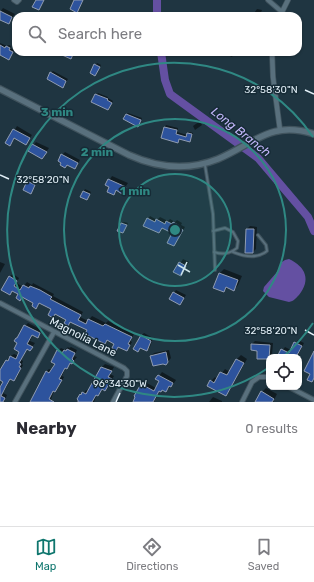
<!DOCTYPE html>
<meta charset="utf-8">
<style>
:root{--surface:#fff;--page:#f7f7f7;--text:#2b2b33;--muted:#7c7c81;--line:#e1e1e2;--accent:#0f766e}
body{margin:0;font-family:Rubik,sans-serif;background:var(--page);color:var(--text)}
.controls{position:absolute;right:12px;bottom:12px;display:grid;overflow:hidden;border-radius:8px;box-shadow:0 1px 3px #0004}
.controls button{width:36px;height:36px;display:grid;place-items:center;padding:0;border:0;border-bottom:1px solid var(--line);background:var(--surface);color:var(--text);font:20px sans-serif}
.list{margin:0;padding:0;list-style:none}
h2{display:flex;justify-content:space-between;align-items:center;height:52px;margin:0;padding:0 16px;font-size:17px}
h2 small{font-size:13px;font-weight:400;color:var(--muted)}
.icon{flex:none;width:22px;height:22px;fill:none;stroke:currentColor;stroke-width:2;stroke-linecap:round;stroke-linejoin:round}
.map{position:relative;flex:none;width:314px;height:402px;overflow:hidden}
.search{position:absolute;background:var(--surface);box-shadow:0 1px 3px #0004;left:12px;right:12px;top:12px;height:44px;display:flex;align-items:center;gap:10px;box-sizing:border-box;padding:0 14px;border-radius:12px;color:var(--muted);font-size:15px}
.sheet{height:124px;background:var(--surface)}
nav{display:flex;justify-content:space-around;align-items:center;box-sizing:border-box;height:56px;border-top:1px solid var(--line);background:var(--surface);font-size:11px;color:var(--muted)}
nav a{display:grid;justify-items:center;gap:2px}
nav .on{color:var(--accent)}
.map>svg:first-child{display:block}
.water{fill:#6450a2}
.shadow{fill:#0007}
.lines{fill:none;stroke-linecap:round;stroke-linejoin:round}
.river{stroke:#6450a2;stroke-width:8}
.building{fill:#2d539d;stroke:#909cb1}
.service-casing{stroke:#40535d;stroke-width:4}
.minor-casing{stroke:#40535d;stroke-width:6}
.tertiary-casing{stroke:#40535d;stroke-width:6}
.secondary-casing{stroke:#40535d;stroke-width:8}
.service{stroke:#59707d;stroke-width:2}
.minor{stroke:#59707d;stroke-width:4}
.tertiary{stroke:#59707d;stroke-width:4.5}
.secondary{stroke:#59707d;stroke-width:5.5}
.ticks{fill:none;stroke:#e2eff7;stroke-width:1.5}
.ring{fill:none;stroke:#2f8883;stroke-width:2}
.labels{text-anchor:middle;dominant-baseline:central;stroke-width:3;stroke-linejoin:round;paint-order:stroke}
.street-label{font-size:11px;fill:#e2eff7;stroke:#162b36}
.water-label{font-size:12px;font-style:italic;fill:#c4b8fc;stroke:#162b36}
.ticks-label{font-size:10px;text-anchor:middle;fill:#e2eff7;stroke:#162b36;stroke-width:3;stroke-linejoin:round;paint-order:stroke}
.centre{fill:#2f8883;stroke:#162b36;stroke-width:2}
.ring-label{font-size:12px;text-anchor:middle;font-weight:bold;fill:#2f8883;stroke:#162b36;stroke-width:3;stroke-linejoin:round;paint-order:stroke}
</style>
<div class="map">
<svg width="314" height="402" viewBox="0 0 314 402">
<rect width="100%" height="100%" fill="#1f3541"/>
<path class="water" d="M289,259C306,267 311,280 299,295C296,298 294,301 289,302L269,297L263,291L264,287L277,272L282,262L285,260Z"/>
<g class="shadow">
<path d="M3,8L15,14L8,23L0,19V12Z"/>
<path d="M257,9L262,10L260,15L262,16H252Z"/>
<path d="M32,12L34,16H26L28,14Z"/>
<path d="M0,43L7,46L9,45L11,46L10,48L14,50L9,59L0,54Z"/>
<path d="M226,52H235L232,57L225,54Z"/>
<path d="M97,63L101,65L95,75L91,73Z"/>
<path d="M53,71L68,79L63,86L51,73Z"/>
<path d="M98,93L108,97V98L113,101L108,109L96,95Z"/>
<path d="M128,113L142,118L138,126L127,114Z"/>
<path d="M200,121L202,125L195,130L193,126Z"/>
<path d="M166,125L178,128L177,132L187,135L190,132L193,133L191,139L190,141L180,138L178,141L165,127Z"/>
<path d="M17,126L32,135L26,143L15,138L10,145L7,143Z"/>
<path d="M36,142L49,148L42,158L29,151Z"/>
<path d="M65,152L80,160L75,168L62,155Z"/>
<path d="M112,176L128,183L122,192L117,190L113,194L111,186L107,184Z"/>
<path d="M30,180L36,183L31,193L28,182Z"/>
<path d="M85,189L91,192L87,199L81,196Z"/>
<path d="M150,216L157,220L160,217L168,221L170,219L175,222L177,220L182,223L181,225L185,227L174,245L173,233L162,227L159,232L148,219Z"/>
<path d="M124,222L128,223L123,232L122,223Z"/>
<path d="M250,226L257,227L256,249L253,252L247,229Z"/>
<path d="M183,259L189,262L181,275L175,272Z"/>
<path d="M0,262L5,264L0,273Z"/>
<path d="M224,269L242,276L238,285L234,290L228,287L224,291L220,273Z"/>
<path d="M13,274L19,278L18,280L10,276Z"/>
<path d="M9,278L23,287L27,282L32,285L33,283L54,294L53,296L83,312L80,317L88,321L92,316L106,323L108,321L134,334L130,341L132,342L129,347L126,350L119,346L116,350V343L108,340L105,343L88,330L71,321L68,324L67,319L40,302L36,308L35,303L23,296L20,300L19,294L13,290L9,294Z"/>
<path d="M176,290L186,295L180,304L174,293Z"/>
<path d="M28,323L42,330L37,336L33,334L30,341L35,343L30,350L27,349L25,352L21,360L23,361L22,364L23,365L17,377L14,380L11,378L9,382L3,393L7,395L4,402H0V385L2,386L4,381L0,379V373L9,357L14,354L19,356L25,326Z"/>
<path d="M144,333L153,338L150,347L147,350L141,347L138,350L141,336Z"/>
<path d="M298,340L304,343L297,357H278L285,347L291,350Z"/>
<path d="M255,341L273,343L272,355L269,357L258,350L252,349V344Z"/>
<path d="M68,347L69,348L71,347L77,350L74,356L77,357L72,363H71L66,367L62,376L64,377L58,388L54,391L50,402H30L46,372L49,369L52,370L56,363L58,351L61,348L65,350Z"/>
<path d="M169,350L171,358L166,364L151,356L154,353Z"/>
<path d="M241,355L247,359L229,391L226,394L211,381L215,377L217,379L225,369L230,372L237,359Z"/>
<path d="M105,364L114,367L110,374L114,376L108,386L105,389L103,388L98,395L97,394L94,402H77L86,390L89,391L102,367Z"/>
<path d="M162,372L176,380L174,383L166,391L162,389L160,390L154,402H134L142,385L145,382L156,388L161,381L157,379Z"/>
<path d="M266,388L277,394L273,402H256L262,392Z"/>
<path d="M213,397L222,401V402H209Z"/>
</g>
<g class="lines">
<g class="river">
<path d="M157,0V16"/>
<path d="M161,52L165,80L170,94L258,158L308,217L314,231"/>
</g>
</g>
<g class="building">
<path d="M36,0H44L39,10L32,7Z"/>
<path d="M74,0H83L77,13L70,9Z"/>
<path d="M0,11L12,17L9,24L0,20Z"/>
<path d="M0,45L5,48L6,46L10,48L9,50L13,52L9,60L0,55Z"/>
<path d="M63,52H74L71,59L62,55Z"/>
<path d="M94,64L100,67L95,76L90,73Z"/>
<path d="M50,72L66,81L63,88L47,79Z"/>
<path d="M95,94L108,99L107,100L112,103L108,110L91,102Z"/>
<path d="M126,114L141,120L138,127L123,119Z"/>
<path d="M164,127L177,130L176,134L186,137L187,133L192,134L190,142L179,139L178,143L161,138Z"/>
<path d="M13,129L30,138L26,145L14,138L10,146L5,143Z"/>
<path d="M32,144L47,152L42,159L28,151Z"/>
<path d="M61,154L78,163L75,169L67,165L65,168L60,165L61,163L58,161Z"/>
<path d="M108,179L126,187L122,194L116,190L114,195L107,192L109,187L105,185Z"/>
<path d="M27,181L35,185L31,194L23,190Z"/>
<path d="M83,191L90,194L87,200L80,197Z"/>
<path d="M147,218L155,222L156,219L165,224L166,221L172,224L173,222L180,226L179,228L183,230L174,246L167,243L172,233L162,228L159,233L143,226Z"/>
<path d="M121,223L127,225L123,233L117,231Z"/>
<path d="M246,229H254L253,253H245Z"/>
<path d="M179,262L186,266L181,276L173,272Z"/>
<path d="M219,273L238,280L234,291L226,287L224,292L213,288Z"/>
<path d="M9,276L17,281L14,286L20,290L23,285L29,288L30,286L40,290L52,297L50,299L81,315L78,320L86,324L88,319L103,326L105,324L132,337L128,344L130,345L127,351L118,347L116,351L112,348L114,344L107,340L105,344L85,334L87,330L70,322L68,326L64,323L66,320L55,314L53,318L48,315L51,309L39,303L36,309L32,306L33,303L22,297L20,301L16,298L18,294L12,291L10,295L1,290Z"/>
<path d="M173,292L184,298L180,305L169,299Z"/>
<path d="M24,325L40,333L38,338L32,335L27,344L33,347L30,351L27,349L19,363L21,364L19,367L21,368L14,381L10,379L6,386L1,396L5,398L3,402H0V387L3,382L0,380V370L6,360L8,361L10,356L16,359L19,352L14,349L17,343L14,341L16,338H17Z"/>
<path d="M141,335L151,341L147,351L140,348L138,352L133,349Z"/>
<path d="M294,342L302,346L296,357H277L281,349L289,353Z"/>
<path d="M251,344L270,345L269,359H257V351L251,350Z"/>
<path d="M67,349L75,353L72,359L74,361L72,364L70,363L67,369L65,368L59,379L62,380L55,392L53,391L49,399L54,402H30L46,371L49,373L55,364L51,362L57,350L62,353L64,350L66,351Z"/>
<path d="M314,351V378L312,382L307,380L310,374L304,371Z"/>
<path d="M166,352L168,362L166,365L163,364L153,366L150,356Z"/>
<path d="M236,359L244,363L226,396L207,386L210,380L214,383L220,372L227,375Z"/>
<path d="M101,367L112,371L108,377L112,379L105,391L102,389L98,396L96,395L92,402H78V400L77,399L80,394L81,395L82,392L86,394Z"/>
<path d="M158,375L173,383L171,387L169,386L166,392L162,390L161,392L159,391L153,402H133L135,397L134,396L141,384L154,391L159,381L155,379Z"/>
<path d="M261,391L274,399L272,402H255Z"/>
</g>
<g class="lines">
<defs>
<g id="service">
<path d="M205,165L213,214L215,270"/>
<path d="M213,231L225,228L233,232L238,241L237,248C229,254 223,255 214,252"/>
<path d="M233,252C245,257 257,259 267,251L266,245L258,235"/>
</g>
<g id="minor">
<path d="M14,0L17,2L19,0"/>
<path d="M268,0L282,12"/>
<path d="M0,303L124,368L127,371V376L113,402"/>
<path d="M289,387L314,400"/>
<path d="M15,402L54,332"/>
<path d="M242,402L252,382L259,377H269"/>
</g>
<g id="tertiary">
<path d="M280,16L288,0"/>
<path d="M272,52L273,77L280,130"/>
</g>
<path id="secondary" d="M0,89L129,155C158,168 188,171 218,159C254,144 270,120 314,134"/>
</defs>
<use href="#service" class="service-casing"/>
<use href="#minor" class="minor-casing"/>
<use href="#tertiary" class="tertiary-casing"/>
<use href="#secondary" class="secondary-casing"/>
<use href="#service" class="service"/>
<use href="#minor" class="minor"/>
<use href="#tertiary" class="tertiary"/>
<use href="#secondary" class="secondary"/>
</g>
<path class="ticks" d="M305,90L314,94M0,175L9,179M178,265L190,272M181,275L187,262M305,330L314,335M116,402L120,393"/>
<circle cx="175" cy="230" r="56" fill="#2f8883" fill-opacity=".12"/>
<g class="ring">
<circle cx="175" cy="230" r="56"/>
<circle cx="175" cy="230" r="111"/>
<path d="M313 323A167 167 0 0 1 283 357M268 368A167 167 0 1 1 313 137"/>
</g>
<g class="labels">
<g class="street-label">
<text transform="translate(83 337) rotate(27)">Magnolia Lane</text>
</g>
<g class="water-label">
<text transform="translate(241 132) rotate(38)">Long Branch</text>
</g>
</g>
<g class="ticks-label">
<text x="271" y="93">32°58'30"N</text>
<text x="43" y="183">32°58'20"N</text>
<text x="271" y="334">32°58'20"N</text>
<text x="120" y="387">96°34'30"W</text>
</g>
<circle cx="175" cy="230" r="6" class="centre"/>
<g class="ring-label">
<text x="57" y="116">3 min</text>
<text x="97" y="156">2 min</text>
<text x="135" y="195">1 min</text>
</g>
</svg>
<div class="controls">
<button><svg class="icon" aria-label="locate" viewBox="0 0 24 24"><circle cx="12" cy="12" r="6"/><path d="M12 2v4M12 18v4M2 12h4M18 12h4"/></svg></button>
</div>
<div class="search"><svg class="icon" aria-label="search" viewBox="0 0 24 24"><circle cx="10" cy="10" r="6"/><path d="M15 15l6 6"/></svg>Search here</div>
</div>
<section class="sheet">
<h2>Nearby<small>0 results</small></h2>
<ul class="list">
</ul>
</section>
<nav>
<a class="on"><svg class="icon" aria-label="map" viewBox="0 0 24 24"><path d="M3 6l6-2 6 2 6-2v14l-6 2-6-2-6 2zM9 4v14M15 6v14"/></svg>Map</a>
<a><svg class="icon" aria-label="directions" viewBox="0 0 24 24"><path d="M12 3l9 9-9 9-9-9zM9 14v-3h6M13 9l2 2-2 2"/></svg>Directions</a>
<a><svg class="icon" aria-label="saved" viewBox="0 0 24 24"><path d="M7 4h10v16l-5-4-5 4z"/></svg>Saved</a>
</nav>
